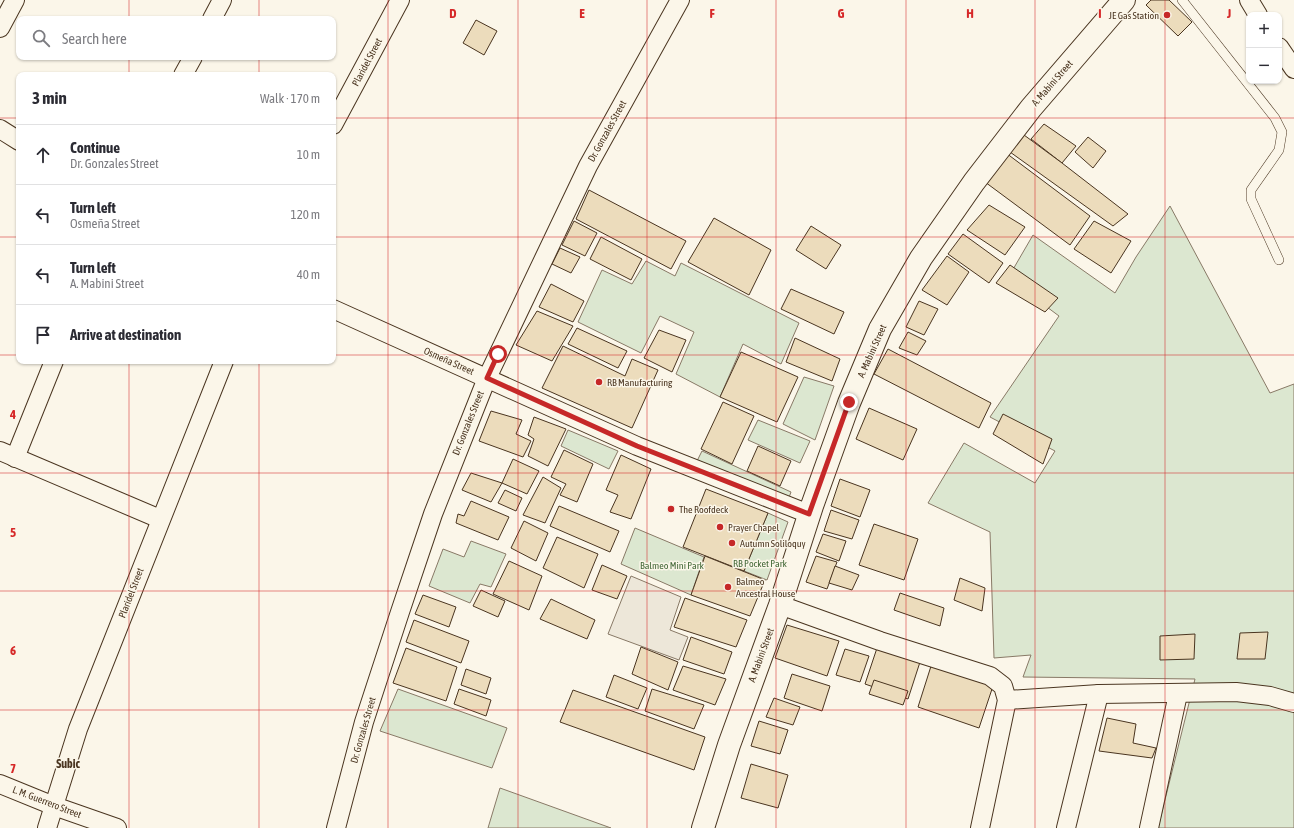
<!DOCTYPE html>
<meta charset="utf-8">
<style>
:root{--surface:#fff;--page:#f7f7f7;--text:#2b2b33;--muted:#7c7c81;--line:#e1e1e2}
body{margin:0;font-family:"Asap Condensed",sans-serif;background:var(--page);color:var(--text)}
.controls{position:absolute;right:12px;top:12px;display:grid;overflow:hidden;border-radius:8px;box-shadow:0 1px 3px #0004}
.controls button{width:36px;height:36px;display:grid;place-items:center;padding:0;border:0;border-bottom:1px solid var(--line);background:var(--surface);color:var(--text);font:20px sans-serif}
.stop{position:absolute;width:12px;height:12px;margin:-9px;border:3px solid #c62828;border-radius:50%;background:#fff}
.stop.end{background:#c62828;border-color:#fff;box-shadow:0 1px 4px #0008}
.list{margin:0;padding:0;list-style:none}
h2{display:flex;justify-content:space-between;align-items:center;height:52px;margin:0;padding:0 16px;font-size:17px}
h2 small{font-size:13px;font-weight:400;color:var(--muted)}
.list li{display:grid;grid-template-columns:26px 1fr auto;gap:12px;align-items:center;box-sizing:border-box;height:60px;padding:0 16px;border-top:1px solid var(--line)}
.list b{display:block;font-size:15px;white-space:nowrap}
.list p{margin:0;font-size:13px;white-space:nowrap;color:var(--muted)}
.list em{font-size:13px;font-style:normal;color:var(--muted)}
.icon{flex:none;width:22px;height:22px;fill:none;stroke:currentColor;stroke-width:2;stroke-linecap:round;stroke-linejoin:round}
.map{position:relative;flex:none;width:1294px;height:828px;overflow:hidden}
.search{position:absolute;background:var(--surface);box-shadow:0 1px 3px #0004;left:16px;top:16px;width:320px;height:44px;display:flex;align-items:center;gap:10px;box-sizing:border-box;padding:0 14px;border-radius:8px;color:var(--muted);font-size:15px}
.panel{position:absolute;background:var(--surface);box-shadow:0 1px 3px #0004;left:16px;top:72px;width:320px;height:292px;border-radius:8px}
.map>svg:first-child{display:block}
.green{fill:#dce7d0;stroke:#887966}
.parking{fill:#ede7d9;stroke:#887966}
.building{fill:#ecdcbc;stroke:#4a3520}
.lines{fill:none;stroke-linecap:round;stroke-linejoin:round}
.lane-casing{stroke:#4a3520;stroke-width:10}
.street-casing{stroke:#4a3520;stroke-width:20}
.primary-casing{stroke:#4a3520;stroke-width:24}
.lane{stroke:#fbf6e9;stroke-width:9}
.street{stroke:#fbf6e9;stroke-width:18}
.primary{stroke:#fbf6e9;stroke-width:22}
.route{stroke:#c62828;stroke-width:5}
.grid{fill:none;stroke:#d62828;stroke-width:1;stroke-opacity:0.55}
.poi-dot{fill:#c62828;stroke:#fbf6e9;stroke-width:1.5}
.labels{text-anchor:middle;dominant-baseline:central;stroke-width:3;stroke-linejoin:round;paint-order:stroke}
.poi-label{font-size:10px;fill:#4a3520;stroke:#fbf6e9;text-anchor:start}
.street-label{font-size:10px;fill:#4a3520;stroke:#fbf6e9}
.park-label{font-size:10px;fill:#436837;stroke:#fbf6e9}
.quarter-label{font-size:12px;font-weight:bold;fill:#4a3520;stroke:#fbf6e9}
.grid-label{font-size:13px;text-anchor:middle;font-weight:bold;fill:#d62828;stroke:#fbf6e9;stroke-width:3;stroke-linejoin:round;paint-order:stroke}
</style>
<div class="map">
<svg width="1294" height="828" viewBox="0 0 1294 828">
<rect width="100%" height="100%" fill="#fbf6e9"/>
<g class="green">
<path d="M1170,206L1270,393L1294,384V828H1158L1195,679L1023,677L1031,655L994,658L990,532L928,503L964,443L1035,483L1055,451L990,417L1059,316L1008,278L1033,235L1115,293L1136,257Z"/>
<path d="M646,261L675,276L681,263L799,323L781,364L743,344L720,397L676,374L694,332L660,316L641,353L578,322L602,270L632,284Z"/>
<path d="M804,377L834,386L815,440L783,424Z"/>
<path d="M758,420L810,441L800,463L748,440Z"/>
<path d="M568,430L618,451L609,469L561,446Z"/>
<path d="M702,451L791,492L787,503L697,461Z"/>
<path d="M768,513L788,522L767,580L744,571Z"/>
<path d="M635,528L704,557L691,595L621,564Z"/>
<path d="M471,541L506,554L491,587L480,584L470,603L429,586L443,549L464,557Z"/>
<path d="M398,689L507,728L492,768L380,731Z"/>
<path d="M500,788L611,828H488Z"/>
</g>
<path class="parking" d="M631,576L681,597L670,630L688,637L679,660L608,634Z"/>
<g class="building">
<path d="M1151,0H1169L1192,22L1178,36L1146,5Z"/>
<path d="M476,20L497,31L484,55L463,43Z"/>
<path d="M1044,124L1076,146L1062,163L1031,139Z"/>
<path d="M1024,135L1062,163L1128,214L1113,226L1010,152Z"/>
<path d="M1088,137L1106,151L1093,168L1075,152Z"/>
<path d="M1006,153L1090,216L1070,245L985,182Z"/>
<path d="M589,190L686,241L671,269L576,219Z"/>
<path d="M989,205L1025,227L1005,255L967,230Z"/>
<path d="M714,218L771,250L749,295L688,262Z"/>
<path d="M574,221L597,233L585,256L562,245Z"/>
<path d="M1094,221L1131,241L1111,273L1074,249Z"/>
<path d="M811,226L841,245L826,269L796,250Z"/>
<path d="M963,234L1003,263L989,283L948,254Z"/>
<path d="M601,237L642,259L631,280L590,259Z"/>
<path d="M560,248L580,257L571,273L552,264Z"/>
<path d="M947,256L969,272L947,305L922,290Z"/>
<path d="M1010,265L1058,298L1045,312L996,283Z"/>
<path d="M551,284L584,301L573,322L539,307Z"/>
<path d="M791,289L844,312L834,334L781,309Z"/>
<path d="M919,301L938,309L924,335L906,327Z"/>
<path d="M537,311L573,326L552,361L516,345Z"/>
<path d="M577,328L627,351L618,368L568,344Z"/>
<path d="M659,330L686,340L672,372L644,358Z"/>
<path d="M908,332L926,341L917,355L899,348Z"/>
<path d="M795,338L840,359L832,381L786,362Z"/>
<path d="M563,346L625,376L632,359L658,370L632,428L542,388Z"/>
<path d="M888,349L991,403L979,428L874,374Z"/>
<path d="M741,352L798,377L777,422L720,397Z"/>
<path d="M723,402L754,416L732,464L701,449Z"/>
<path d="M869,408L917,429L903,460L856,439Z"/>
<path d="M491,411L522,420L516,434L531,441L523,457L479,441Z"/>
<path d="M1003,414L1052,439L1043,464L993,434Z"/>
<path d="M534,417L566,429L548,466L528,456L534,439L528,435Z"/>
<path d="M758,446L791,461L780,486L747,471Z"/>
<path d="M564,450L593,464L577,502L560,495L566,484L551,477Z"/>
<path d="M621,455L651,469L631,519L610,512L618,495L606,490Z"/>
<path d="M513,459L539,471L527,494L502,483Z"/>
<path d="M471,473L502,483L491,502L462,490Z"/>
<path d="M543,477L561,488L545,523L523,515Z"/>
<path d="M840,479L870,490L860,517L831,506Z"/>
<path d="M706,489L768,513L744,571L683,547Z"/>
<path d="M505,490L522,498L516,511L498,503Z"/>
<path d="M471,501L509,517L498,540L456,523L458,514L464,516Z"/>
<path d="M559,506L619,531L610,552L550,526Z"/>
<path d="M831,510L859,520L852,539L824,531Z"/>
<path d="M524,521L548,533L536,561L511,548Z"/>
<path d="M874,524L918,539L904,580L859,565Z"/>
<path d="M823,534L846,541L839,561L816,552Z"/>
<path d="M557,537L598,554L584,588L543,568Z"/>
<path d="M705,556L765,580L750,616L691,595Z"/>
<path d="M816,556L837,562L827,589L806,582Z"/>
<path d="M509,561L542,576L529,610L493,594Z"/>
<path d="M602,565L627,576L617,599L592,590Z"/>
<path d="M835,566L859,575L852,590L829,583Z"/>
<path d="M960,578L985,588L982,611L954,600Z"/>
<path d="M481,590L505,601L498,617L473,606Z"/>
<path d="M900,593L944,608L940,626L894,610Z"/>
<path d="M423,595L456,607L449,627L415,614Z"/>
<path d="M685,598L747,620L736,647L674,627Z"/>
<path d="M551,599L595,620L587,639L540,619Z"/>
<path d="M414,620L469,641L461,663L406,642Z"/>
<path d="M787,625L839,641L827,676L775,658Z"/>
<path d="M1268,632L1265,659H1237L1240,633Z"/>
<path d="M1195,634L1194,659L1160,660V636Z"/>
<path d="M691,637L732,652L724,674L683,660Z"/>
<path d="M641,647L678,662L668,690L632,674Z"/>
<path d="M406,648L457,667L446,701L393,683Z"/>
<path d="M877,648L920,662L908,699L865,684Z"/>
<path d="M845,649L869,656L860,682L836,675Z"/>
<path d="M932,663L994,683L979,728L918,707Z"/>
<path d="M683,666L726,679L715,705L673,690Z"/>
<path d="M466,669L491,678L486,694L461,685Z"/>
<path d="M792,674L830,686L822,711L784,698Z"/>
<path d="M614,675L647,688L638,709L606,697Z"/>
<path d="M874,680L908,691L903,705L869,694Z"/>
<path d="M459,689L491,700L486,716L454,704Z"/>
<path d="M652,689L704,705L694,729L645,711Z"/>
<path d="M573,690L705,737L694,770L560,722Z"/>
<path d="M774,698L800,707L793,725L766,717Z"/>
<path d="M1107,718L1136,724L1133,743L1156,748L1152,758L1099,751Z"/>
<path d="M759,721L788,730L780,754L751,746Z"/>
<path d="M751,764L788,775L778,808L741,798Z"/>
</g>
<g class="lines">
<defs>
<path id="lane" d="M1182,0L1275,118L1282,132L1279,150L1251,190V199L1279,260"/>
<g id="street">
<path d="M1249,0L1258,15"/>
<path d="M212,19L222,0"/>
<path d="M0,28L15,0"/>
<path d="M1279,47L1294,69"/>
<path d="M183,75L193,57"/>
<path d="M333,125L400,0"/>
<path d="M0,129L19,141"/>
<path d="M333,309L637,446L809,514"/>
<path d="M0,451L160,519"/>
<path d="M15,458L54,361"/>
<path d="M780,605L880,641L990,676L1003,686L1007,700L980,828"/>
<path d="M1007,700L1099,694L1236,692L1270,696L1294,703"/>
<path d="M0,784L54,806L117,828"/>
<path d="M47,828L78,729L224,361"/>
<path d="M336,828L364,722L400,612L433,514L487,378L588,166L680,0"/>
<path d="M1066,828L1099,694"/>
<path d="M1149,828L1178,694"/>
</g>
<path id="primary" d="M703,828L729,745L780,605L812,506L849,403L880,329L921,258L974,182L1031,108L1124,0"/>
</defs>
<use href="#lane" class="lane-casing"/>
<use href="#street" class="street-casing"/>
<use href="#primary" class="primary-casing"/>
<use href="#lane" class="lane"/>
<use href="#street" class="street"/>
<use href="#primary" class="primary"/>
</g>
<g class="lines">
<path class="route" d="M498,354L487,378L637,446L809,514L849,402"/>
</g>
<path class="grid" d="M129,0V19M259,0V19M388,0V828M518,0V828M647,0V828M776,0V828M906,0V828M1035,0V828M1165,0V828M129,57V75M259,57V75M0,118H19M333,118H1294M0,237H19M333,237H1294M0,355H19M333,355H1294M129,361V828M259,361V828M0,473H1294M0,591H1294M0,710H1294"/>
<g class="poi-dot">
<circle cx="1167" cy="15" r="4"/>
<circle cx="599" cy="382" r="4"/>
<circle cx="671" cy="509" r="4"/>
<circle cx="720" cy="527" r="4"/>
<circle cx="732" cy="543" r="4"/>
<circle cx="728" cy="587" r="4"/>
</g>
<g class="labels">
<g class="poi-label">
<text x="1159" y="15" text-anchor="end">JE Gas Station</text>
<text x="607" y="382">RB Manufacturing</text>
<text x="679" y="509">The Roofdeck</text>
<text x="728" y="527">Prayer Chapel</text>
<text x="740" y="543">Autumn Soliloquy</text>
<text x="736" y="581">Balmeo<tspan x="736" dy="12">Ancestral House</tspan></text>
</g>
<g class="street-label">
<text transform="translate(367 62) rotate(-62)">Plaridel Street</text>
<text transform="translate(1052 83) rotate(-49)">A. Mabini Street</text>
<text transform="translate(607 131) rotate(-61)">Dr. Gonzales Street</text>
<text transform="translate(872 351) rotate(-66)">A. Mabini Street</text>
<text transform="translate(449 361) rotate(24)">Osmeña Street</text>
<text transform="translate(468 423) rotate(-68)">Dr. Gonzales Street</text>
<text transform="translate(131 593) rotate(-69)">Plaridel Street</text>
<text transform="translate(761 655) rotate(-70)">A. Mabini Street</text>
<text transform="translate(363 730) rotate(-74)">Dr. Gonzales Street</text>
<text transform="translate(47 802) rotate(21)">L. M. Guerrero Street</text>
</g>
<g class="park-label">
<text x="760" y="563">RB Pocket Park</text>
<text x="672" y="565">Balmeo Mini Park</text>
</g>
<g class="quarter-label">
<text x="68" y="764">Subic</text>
</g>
</g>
<g class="grid-label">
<text x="453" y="18">D</text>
<text x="582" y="18">E</text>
<text x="712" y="18">F</text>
<text x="841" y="18">G</text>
<text x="970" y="18">H</text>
<text x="1100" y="18">I</text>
<text x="1229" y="18">J</text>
<text x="13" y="419">4</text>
<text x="13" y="537">5</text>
<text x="13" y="655">6</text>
<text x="13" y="773">7</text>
</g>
</svg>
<div class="controls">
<button>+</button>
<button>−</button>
</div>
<div class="stop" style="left:498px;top:354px"></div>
<div class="stop end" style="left:849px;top:402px"></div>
<div class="search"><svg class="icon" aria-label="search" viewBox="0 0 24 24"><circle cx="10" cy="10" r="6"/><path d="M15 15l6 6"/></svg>Search here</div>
<section class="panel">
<h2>3 min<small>Walk · 170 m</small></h2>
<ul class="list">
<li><svg class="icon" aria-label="ahead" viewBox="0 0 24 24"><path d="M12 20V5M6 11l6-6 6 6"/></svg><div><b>Continue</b><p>Dr. Gonzales Street</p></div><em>10 m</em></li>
<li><svg class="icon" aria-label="left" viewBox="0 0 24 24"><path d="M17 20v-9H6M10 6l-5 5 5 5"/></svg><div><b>Turn left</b><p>Osmeña Street</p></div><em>120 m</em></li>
<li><svg class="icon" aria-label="left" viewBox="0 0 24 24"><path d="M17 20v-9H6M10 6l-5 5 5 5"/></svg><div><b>Turn left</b><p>A. Mabini Street</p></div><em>40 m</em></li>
<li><svg class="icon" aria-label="arrive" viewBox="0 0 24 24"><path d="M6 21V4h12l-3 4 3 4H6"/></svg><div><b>Arrive at destination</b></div></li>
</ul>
</section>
</div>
